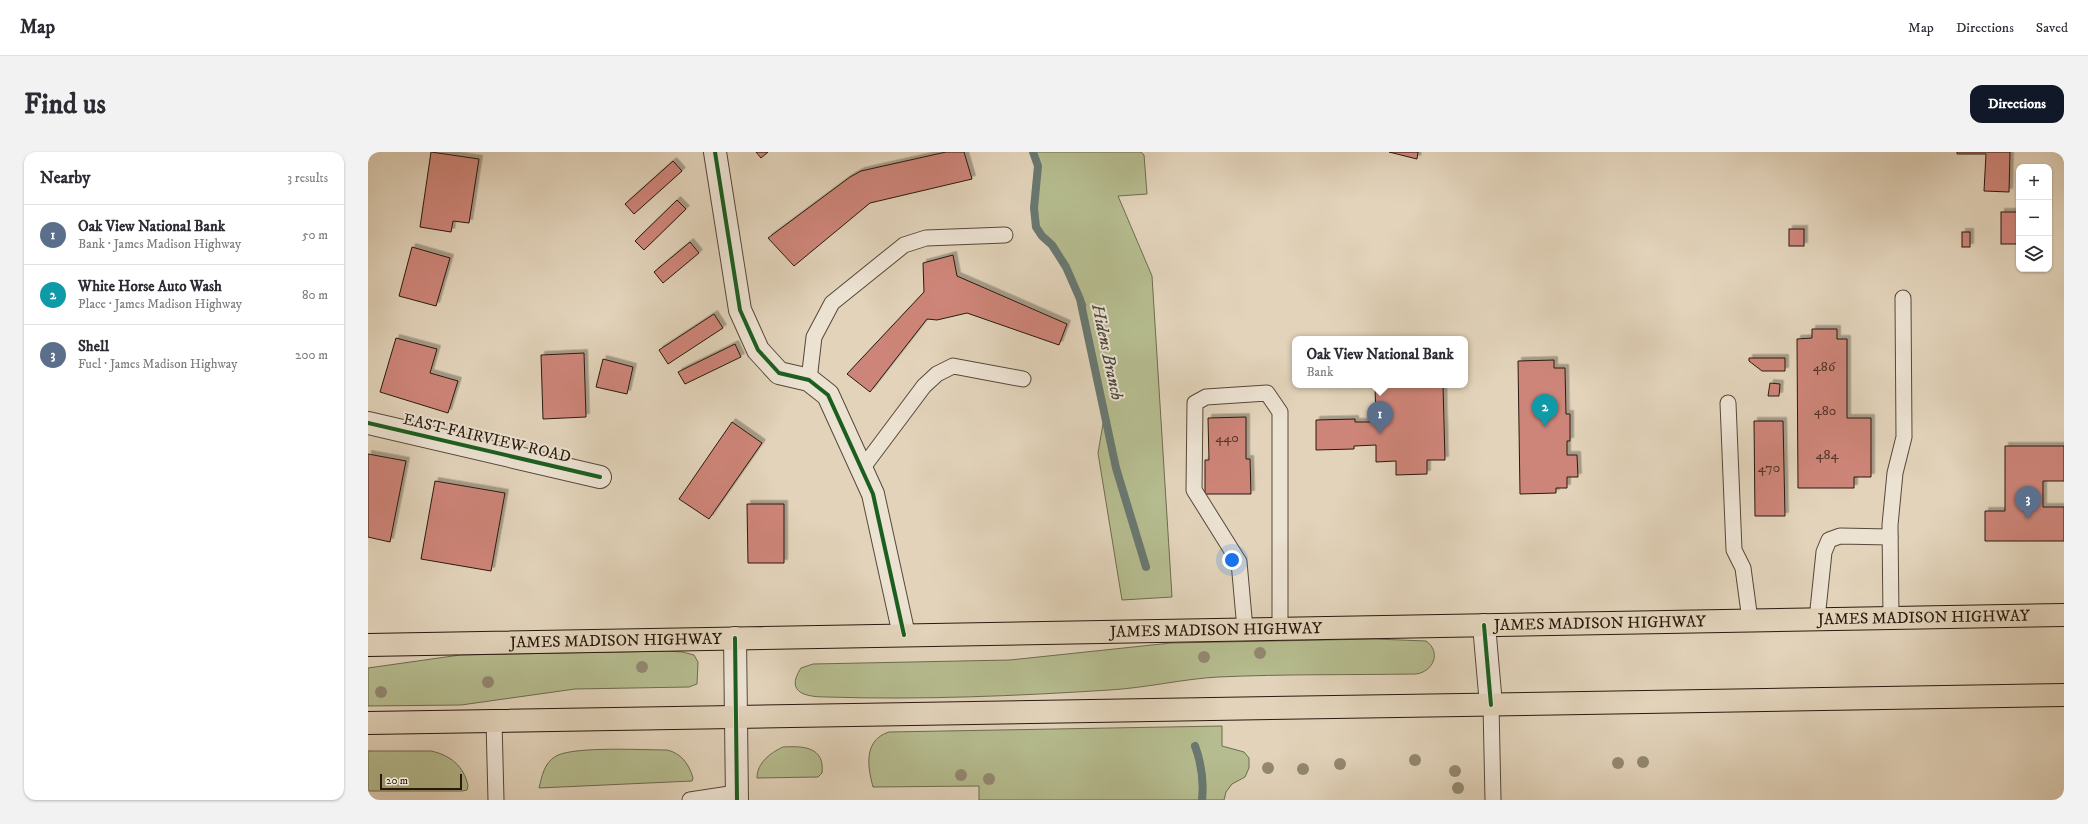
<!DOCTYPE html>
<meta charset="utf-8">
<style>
:root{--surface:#fff;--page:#f2f2f3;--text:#2b2b33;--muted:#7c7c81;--line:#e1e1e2;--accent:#111827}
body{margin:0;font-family:"IM FELL DW Pica",serif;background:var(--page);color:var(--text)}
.controls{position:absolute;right:12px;top:12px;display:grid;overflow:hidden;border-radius:8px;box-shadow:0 1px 3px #0004}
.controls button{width:36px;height:36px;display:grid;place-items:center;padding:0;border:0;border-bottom:1px solid var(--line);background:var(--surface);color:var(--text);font:20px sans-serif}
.scale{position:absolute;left:12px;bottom:10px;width:82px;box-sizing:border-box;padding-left:4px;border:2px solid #281a0e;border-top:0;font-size:11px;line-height:14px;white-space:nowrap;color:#281a0e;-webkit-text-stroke:3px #ece2d2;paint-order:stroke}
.you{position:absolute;left:864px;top:408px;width:14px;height:14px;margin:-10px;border:3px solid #fff;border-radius:50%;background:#1a73e8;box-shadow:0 0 0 6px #1a73e833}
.badge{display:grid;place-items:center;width:26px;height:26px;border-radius:50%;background:var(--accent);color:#fff;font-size:13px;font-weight:700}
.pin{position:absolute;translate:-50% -33px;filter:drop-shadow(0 1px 2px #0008)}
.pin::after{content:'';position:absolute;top:21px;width:14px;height:12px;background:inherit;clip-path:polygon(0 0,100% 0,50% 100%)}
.popup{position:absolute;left:924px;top:184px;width:176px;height:52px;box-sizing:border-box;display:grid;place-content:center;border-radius:8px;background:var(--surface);filter:drop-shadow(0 1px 3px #0005);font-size:13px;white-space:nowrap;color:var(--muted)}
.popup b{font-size:15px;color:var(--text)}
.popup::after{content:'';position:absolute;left:50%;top:100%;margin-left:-8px;border:8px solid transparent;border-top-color:var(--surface)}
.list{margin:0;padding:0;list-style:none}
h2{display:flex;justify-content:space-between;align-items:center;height:52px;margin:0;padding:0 16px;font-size:17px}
h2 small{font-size:13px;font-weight:400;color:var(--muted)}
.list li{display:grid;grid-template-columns:26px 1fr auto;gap:12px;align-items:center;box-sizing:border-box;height:60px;padding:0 16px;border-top:1px solid var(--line)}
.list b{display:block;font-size:15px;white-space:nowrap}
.list p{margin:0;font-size:13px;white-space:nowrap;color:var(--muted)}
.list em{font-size:13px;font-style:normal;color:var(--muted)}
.icon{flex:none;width:22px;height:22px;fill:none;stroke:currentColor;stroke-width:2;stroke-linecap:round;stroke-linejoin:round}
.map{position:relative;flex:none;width:1696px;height:648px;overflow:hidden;border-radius:12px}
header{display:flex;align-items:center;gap:24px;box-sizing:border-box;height:56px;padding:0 20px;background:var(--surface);border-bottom:1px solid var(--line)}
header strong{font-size:19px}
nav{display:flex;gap:22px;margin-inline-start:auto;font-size:14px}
.intro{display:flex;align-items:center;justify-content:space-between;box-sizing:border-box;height:96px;padding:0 24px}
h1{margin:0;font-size:28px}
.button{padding:10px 18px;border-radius:12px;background:var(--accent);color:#fff;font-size:14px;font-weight:700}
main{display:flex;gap:24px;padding:0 24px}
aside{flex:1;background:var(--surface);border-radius:12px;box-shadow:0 1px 3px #0004}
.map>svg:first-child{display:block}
.green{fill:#b5bc8f;stroke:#6e6b4e}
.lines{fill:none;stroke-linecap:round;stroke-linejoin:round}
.stream{stroke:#697871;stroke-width:8}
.building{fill:#ce8579;stroke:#281a0e;filter:url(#shadow)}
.service-casing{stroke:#564839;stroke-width:17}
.minor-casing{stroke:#564839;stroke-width:24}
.primary-casing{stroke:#281a0e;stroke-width:24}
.service{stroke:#ece2d2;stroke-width:15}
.minor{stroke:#ece2d2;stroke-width:22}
.primary{stroke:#e2d3ba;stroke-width:22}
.cycleway-casing{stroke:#ece2d2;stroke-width:6}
.cycleway{stroke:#1b5e20;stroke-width:4}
.tree{fill:#938871}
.labels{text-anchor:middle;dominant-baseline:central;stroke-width:4;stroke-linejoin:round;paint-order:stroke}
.number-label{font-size:14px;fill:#523529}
.street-label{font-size:16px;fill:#281a0e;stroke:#ece2d2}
.water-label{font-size:17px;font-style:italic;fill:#494940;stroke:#ece2d2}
</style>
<header>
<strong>Map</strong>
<nav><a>Map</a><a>Directions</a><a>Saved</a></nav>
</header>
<div class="intro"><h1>Find us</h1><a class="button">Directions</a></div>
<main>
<aside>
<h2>Nearby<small>3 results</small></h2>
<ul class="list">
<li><span class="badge" style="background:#5c6f8a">1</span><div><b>Oak View National Bank</b><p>Bank · James Madison Highway</p></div><em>50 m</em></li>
<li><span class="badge" style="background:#0f9aa8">2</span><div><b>White Horse Auto Wash</b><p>Place · James Madison Highway</p></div><em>80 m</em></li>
<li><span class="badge" style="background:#5c6f8a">3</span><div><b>Shell</b><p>Fuel · James Madison Highway</p></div><em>200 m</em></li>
</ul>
</aside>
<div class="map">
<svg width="1696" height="648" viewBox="0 0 1696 648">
<defs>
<filter id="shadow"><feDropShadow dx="3.5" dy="-3.5" stdDeviation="0" flood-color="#0004"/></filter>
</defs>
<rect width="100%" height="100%" fill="#e2d3ba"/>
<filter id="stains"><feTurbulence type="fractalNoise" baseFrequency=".005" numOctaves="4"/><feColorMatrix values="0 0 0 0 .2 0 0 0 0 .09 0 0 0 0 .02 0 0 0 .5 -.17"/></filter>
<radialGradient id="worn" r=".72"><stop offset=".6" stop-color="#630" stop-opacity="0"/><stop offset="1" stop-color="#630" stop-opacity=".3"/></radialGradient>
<g class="green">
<path d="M665,0H773L776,3L779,42L750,44L784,124L804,445L754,448L730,301L737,260L705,130L715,161L718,153L698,115L668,75L666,56L670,14Z"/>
<path d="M1007,487L1058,489C1074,500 1065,520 1048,522C982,523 916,522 850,525C814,527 778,536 741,538C648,544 553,548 459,545C440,545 416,542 433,516L445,512L642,508L803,491Z"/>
<path d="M299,499L315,500L326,503L330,510L329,532L321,535L207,537L93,553L0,554V516L92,503Z"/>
<path d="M854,574V594L876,600L881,606V616L877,625L864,632L858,640L856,648H611V634L505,635C499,613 496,588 521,580Z"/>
<path d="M415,595C434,594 457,594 454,621L450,625L389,626C389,611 402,601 415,595Z"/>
<path d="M299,598C313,601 321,612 325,626L324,629L171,636C174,624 176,611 188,604C207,594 274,598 299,598Z"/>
<path d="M0,599H63C82,603 96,614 100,634L99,638L94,639H0Z"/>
</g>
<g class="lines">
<g class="stream">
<path d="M665,0L670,14L666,56L668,75L674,84L684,93L698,115L712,147L748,316L778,415"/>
<path d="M827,594C834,613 836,629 834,648"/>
</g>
</g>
<g class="building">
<path d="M63,0L111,7L101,71L85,69L83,80L52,75Z"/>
<path d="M388,0H400L393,6Z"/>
<path d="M578,0H596L604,27L502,51L426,114L400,86L482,25L493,19Z"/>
<path d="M1021,0H1050L1049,7Z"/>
<path d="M1589,0H1642L1641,40L1616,39L1618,2H1589Z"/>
<path d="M305,9L314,19L266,62L257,52Z"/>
<path d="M309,48L318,57L276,98L267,89Z"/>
<rect x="1633" y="60" width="18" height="32"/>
<rect x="1421" y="77" width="15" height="17"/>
<rect x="1594" y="80" width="8" height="15"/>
<path d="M322,90L331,101L295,131L286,120Z"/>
<path d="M44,95L82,106L68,154L31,144Z"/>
<path d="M585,103L589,124L699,172L691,193L599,161L569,168L559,167L502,240L479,222L556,140L555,111Z"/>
<path d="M346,162L355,176L300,212L291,198Z"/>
<path d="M1444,177H1469V187H1479V266H1503V325H1486V336H1430L1429,187L1444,186Z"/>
<path d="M28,186L69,197L62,221L90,229L80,261L12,240Z"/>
<path d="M367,192L373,205L317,232L310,220Z"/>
<path d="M216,201L218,265L175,267L173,203Z"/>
<path d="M1381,206H1417V219H1394L1381,209Z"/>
<path d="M235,207L265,215L259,242L228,235Z"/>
<path d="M1186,208V216H1197L1198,262H1202V289H1199V303H1209L1210,325H1199V336H1188V341L1152,342L1150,209Z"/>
<path d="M1402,231L1412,232L1411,244H1400Z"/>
<path d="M1007,233H1075L1077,308H1059V322L1028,323V309L1008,310V293L986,294V297L948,298V268L987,267V270H1008Z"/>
<path d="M878,265V307H882L883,342H837V308H841L840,266Z"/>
<path d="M1386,269H1415L1417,364H1387Z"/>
<path d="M364,270L394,291L341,367L311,347Z"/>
<path d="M1637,294H1696V329H1675V355H1696V389H1617V359H1637Z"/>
<path d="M0,302L38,309L22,390L0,385Z"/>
<path d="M67,329L137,341L123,419L53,407Z"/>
<path d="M379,352H416V411H380Z"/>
</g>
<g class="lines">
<defs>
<g id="service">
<path d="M441,228L446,185L464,151L536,93L558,86L637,83"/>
<path d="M1360,251L1366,398L1375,416L1382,468"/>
<path d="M493,318L556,234L569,222L585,214L655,227"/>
<path d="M1523,466L1522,373L1527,321L1536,285L1535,146"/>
<path d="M1449,467L1456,400L1461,388L1472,384L1522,385"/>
<path d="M877,477L871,410L826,338L827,251L838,245L899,241L912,260V477"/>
<path d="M1123,553L1125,648"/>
<path d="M126,569L128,648"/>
<path d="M322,648L368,641"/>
</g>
<g id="minor">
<path d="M347,0L372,158L390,198L411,221L441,228L460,243L505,342L536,483"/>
<path d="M0,271L232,325"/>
<path d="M1116,473L1123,553"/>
<path d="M367,486L369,648"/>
</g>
<g id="primary">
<path id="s1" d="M0,493L1696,463"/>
<path d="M0,571L1696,543"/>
</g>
</defs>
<use href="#service" class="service-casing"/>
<use href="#minor" class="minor-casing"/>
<use href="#primary" class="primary-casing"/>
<use href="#service" class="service"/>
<use href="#minor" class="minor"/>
<use href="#primary" class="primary"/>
<defs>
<g id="cycleway">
<path d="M347,0L372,158L390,198L411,221L441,228L460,243L505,342L536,483"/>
<path d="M0,271L232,325"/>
<path d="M1116,473L1123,553"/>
<path d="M367,486L369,648"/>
</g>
</defs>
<use href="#cycleway" class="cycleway-casing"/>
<use href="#cycleway" class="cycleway"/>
</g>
<g class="tree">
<circle cx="892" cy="501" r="6"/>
<circle cx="836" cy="505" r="6"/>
<circle cx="274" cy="515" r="6"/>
<circle cx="120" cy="530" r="6"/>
<circle cx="13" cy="540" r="6"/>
<circle cx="1047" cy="608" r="6"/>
<circle cx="1275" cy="610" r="6"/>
<circle cx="1250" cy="611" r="6"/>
<circle cx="972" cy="612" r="6"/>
<circle cx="900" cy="616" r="6"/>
<circle cx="935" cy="617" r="6"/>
<circle cx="1087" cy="619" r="6"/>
<circle cx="593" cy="623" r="6"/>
<circle cx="621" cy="627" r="6"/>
<circle cx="1090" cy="636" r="6"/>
</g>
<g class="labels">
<g class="number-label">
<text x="1456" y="215">486</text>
<text x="1457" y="259">480</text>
<text x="859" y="286">440</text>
<text x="1459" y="303">484</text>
<text x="1401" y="316">470</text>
</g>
<g class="street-label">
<text transform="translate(119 286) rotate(13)">EAST FAIRVIEW ROAD</text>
<text stroke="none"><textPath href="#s1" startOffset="1556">JAMES MADISON HIGHWAY</textPath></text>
<text stroke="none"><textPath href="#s1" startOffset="1232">JAMES MADISON HIGHWAY</textPath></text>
<text stroke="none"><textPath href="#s1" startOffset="848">JAMES MADISON HIGHWAY</textPath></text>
<text stroke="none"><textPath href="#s1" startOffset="248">JAMES MADISON HIGHWAY</textPath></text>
</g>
<g class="water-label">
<text transform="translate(739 200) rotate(78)">Hidens Branch</text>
</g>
</g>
<rect width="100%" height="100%" filter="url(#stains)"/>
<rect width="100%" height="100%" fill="url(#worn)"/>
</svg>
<div class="controls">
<button>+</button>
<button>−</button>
<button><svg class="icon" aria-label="layers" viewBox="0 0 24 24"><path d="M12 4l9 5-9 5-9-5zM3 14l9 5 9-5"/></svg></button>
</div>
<div class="scale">20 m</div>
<div class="you"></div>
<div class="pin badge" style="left:1012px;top:282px;background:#5c6f8a">1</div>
<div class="popup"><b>Oak View National Bank</b>Bank</div>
<div class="pin badge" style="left:1177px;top:275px;background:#0f9aa8">2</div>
<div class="pin badge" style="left:1660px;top:367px;background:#5c6f8a">3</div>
</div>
</main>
